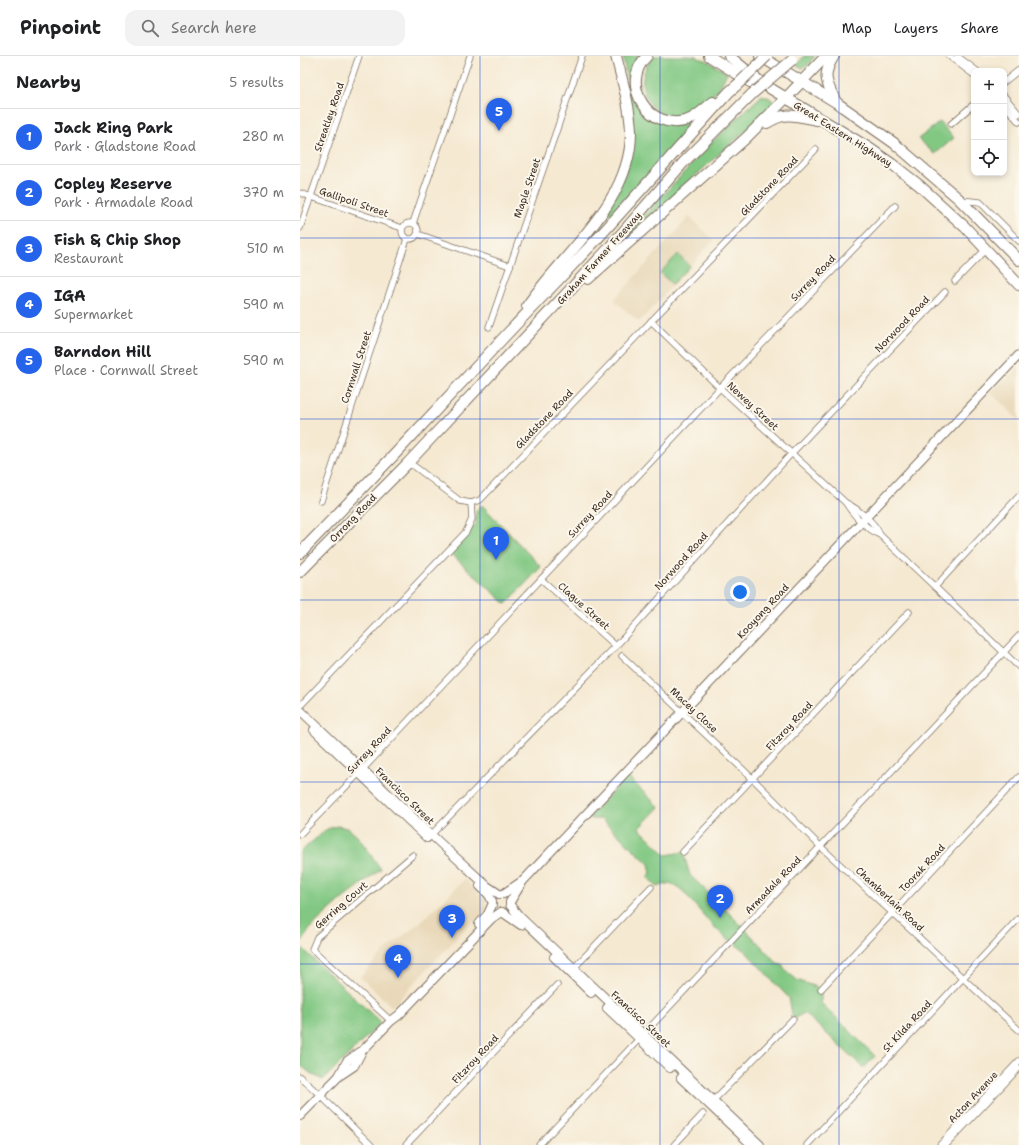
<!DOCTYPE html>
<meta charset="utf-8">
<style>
:root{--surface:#fff;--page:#f2f2f2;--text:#202124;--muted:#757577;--line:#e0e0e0;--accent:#2563eb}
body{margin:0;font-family:"Shantell Sans",sans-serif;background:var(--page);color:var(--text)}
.controls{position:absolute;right:12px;top:12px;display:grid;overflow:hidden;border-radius:8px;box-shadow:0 2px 6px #0003}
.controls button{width:36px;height:36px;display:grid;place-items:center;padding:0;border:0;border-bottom:1px solid var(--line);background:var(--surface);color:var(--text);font:20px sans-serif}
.you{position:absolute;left:440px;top:536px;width:14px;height:14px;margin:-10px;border:3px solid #fff;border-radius:50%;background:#1a73e8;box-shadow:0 0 0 6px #1a73e833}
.badge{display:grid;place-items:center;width:26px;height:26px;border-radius:50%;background:var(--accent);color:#fff;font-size:13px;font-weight:700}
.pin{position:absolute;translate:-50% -33px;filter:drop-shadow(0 1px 2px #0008)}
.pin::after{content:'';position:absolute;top:21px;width:14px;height:12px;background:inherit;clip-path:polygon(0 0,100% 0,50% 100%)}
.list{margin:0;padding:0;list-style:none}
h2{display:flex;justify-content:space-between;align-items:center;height:52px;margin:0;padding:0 16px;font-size:17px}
h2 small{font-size:13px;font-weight:400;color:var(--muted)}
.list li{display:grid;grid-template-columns:26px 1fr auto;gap:12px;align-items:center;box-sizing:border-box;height:56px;padding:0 16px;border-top:1px solid var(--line)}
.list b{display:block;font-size:15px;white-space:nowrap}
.list p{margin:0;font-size:13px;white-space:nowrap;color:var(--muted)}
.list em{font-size:13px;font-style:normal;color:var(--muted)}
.icon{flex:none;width:22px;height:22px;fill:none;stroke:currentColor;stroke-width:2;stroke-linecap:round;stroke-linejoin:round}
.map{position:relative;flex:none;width:719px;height:1089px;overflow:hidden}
header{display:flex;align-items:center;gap:24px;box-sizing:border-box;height:56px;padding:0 20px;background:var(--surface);border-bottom:1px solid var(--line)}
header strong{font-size:19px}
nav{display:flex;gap:22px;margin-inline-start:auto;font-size:14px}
.search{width:280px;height:36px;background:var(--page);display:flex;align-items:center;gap:10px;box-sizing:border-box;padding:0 14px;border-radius:12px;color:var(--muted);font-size:15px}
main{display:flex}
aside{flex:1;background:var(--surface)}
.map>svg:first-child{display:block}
.built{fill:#e9d9ba}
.green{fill:#82c883;stroke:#5e7950}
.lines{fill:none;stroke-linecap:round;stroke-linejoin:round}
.street-casing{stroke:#7c6d5d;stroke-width:7}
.secondary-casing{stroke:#7c6d5d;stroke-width:10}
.highway-casing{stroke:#7c6d5d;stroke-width:12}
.street{stroke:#fff;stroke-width:5.5}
.secondary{stroke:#fff;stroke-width:8}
.highway{stroke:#fff;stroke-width:10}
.highway-bridge-casing{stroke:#7c6d5d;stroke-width:12;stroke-linecap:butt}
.highway-bridge{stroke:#fff;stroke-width:10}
.grid{fill:none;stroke:#1d4ed8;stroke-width:1;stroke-opacity:0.55}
.labels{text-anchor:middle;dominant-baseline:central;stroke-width:4;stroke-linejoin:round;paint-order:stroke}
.street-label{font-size:10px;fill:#3b2a1e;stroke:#fbf7ec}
</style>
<header>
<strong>Pinpoint</strong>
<div class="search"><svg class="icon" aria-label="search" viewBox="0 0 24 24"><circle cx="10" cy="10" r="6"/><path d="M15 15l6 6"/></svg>Search here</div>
<nav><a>Map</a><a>Layers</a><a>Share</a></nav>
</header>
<main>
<aside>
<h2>Nearby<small>5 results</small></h2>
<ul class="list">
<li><span class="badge">1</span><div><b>Jack Ring Park</b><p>Park · Gladstone Road</p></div><em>280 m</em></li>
<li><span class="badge">2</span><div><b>Copley Reserve</b><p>Park · Armadale Road</p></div><em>370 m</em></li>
<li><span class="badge">3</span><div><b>Fish &amp; Chip Shop</b><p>Restaurant</p></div><em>510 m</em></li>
<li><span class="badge">4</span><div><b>IGA</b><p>Supermarket</p></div><em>590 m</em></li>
<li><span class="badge">5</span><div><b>Barndon Hill</b><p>Place · Cornwall Street</p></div><em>590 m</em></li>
</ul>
</aside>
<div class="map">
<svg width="719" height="1089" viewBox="0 0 719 1089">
<rect width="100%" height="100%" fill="#fbf7ec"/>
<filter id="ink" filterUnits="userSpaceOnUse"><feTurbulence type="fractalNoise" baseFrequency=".025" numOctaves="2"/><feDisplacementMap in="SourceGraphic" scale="8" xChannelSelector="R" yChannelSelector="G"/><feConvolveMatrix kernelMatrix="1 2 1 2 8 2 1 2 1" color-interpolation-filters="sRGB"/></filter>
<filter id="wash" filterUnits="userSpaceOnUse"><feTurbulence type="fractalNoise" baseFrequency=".012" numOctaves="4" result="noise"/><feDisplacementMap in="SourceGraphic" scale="16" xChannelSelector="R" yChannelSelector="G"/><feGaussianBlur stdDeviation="0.9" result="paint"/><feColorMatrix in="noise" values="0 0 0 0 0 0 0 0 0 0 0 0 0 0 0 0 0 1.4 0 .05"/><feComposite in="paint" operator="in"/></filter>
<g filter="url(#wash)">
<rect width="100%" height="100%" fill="#f5e9d2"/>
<g class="built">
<path d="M389,161L414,184L339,266L314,244Z"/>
<path d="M719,311V364L690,336L700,327L707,323Z"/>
<path d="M165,823L185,844L186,854L161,877L92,951L60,921L87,893L124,863Z"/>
</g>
<g class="green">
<path d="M323,0H342L337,8L342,54L391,67L393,69L283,188L326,117L327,26Z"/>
<path d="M355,0H396L397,2L406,4L427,17C424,22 422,29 418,33C411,42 396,57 385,60C349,68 328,24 355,0Z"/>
<path d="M504,0H515L507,10L502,12L497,9Z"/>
<path d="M462,39L470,42L475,48L324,184L323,183L411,87Z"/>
<path d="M640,66L654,82L635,98L618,83Z"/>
<path d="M378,198L390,210L372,228L360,217Z"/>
<path d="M182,449L241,511L206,548L150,497L176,468V455Z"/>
<path d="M327,720L359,751L339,772L366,799L383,796L390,819L448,876L479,909L481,908L484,911L483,912L497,924L521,933V947L543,968L575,1000L564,1012L504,957L493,963L489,942L445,895L426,882L411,868L382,834L370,827L357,831L347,821L351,817L349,808L301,763H292L289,761Z"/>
<path d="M37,770L48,772L59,782L81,813L41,844L12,870L0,888V796L27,773Z"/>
<path d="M0,890L81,967L23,1024L13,1019L0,1009Z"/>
</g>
</g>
<g filter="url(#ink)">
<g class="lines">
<defs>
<g id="street">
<path d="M649,0L674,19"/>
<path d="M657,0L677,15"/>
<path d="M704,26L719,14"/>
<path d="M704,40L719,58"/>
<path d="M704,48L719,66"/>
<path d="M651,68L674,48"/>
<path d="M0,137L102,172"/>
<path d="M661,144L680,146L719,185"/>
<circle cx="110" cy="175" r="8"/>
<path d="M113,167L170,0"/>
<path d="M0,172L59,0"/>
<path d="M118,178L210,210"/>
<path d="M655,225L687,192"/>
<path d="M351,265L420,332L546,447C553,459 567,473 580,479L635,531L719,611"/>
<path d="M189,271L282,0"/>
<path d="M107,408L114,410L160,445L171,447"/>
<path d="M21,445L107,183"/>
<path d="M546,447C558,453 576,467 580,479"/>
<path d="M241,523L316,590"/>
<path d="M635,531L719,440"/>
<path d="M322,600L452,722L521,791L719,974"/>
<path d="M0,650L166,476L172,463L171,447L180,444L516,93"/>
<path d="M0,778L65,711L420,332L595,150"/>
<path d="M129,781L316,590L491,398L645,236"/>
<path d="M383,796L609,556"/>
<path d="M272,914L351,831"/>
<path d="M521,933L719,721"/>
<path d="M91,965L12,893L17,881L113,799"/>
<path d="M0,1021L20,1039L71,1089"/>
<path d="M411,1047L493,963"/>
<path d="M106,1089L257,929"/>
<path d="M239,1089L719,580"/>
<path d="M374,1089L403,1058"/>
<path d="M507,1089L719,862"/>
<path d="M640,1089L719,1005"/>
<path d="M646,1089L719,1012"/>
</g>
<g id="secondary">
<path d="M0,654L141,788L187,830L199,838"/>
<path d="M14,674L127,782"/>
<path d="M180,830L189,839L192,845"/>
<path d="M203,838L221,826"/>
<path d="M210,846L223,825L719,299"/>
<path d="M210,849L219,860C299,937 380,1013 460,1089"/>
<path d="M202,856L221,869"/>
<path d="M179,868L188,858L192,849"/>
<path d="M254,901L291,937"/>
<path d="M307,952L370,1012"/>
<path d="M39,1020L47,1005L63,994L91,965L99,959L191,863L201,856"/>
<path d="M381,1022L452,1089"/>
<path d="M0,1060L39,1020L54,1010L61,997"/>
</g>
<g id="highway">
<path d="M347,0C318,28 350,77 388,64C397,61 405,52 413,46"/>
<path d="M409,0L450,26L463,28"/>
<path d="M429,0L463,28L569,92L592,108L619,129L665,171L719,229"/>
<path d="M460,0L537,47L594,87L659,143L719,204"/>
<path d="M534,0C521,20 527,27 536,46"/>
<path d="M467,67C486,55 496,60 517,64"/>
<path d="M288,223L446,82L486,42L526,0"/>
<path d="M227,250C264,196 332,146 331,75C330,50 322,24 316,0"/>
<path d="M0,497L96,397L206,279L298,182L429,36L437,29"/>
<path d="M0,516L107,408L309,192L383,107L452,38"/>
</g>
</defs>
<use href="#street" class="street-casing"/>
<use href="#secondary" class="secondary-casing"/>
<use href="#highway" class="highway-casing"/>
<use href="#street" class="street"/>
<use href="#secondary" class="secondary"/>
<use href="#highway" class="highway"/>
<defs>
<g id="highway-bridge">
<path d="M437,29L467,0"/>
<path d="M452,38L492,4"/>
</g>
</defs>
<use href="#highway-bridge" class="highway-bridge-casing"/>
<use href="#highway-bridge" class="highway-bridge"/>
</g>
</g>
<path class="grid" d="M180,0V1089M360,0V1089M539,0V1089M0,182H719M0,363H719M0,544H719M0,726H719M0,908H719"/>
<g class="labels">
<g class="street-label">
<text transform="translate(29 61) rotate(-71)">Streatley Road</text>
<text transform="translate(543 78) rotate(32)">Great Eastern Highway</text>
<text transform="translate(469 130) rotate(-46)">Gladstone Road</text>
<text transform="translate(227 132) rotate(-71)">Maple Street</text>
<text transform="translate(54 146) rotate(19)">Gallipoli Street</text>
<text transform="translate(299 202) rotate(-48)">Graham Farmer Freeway</text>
<text transform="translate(513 222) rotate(-46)">Surrey Road</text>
<text transform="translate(602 268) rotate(-46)">Norwood Road</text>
<text transform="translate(56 311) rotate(-72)">Cornwall Street</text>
<text transform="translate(453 350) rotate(43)">Newey Street</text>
<text transform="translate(244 363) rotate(-46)">Gladstone Road</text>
<text transform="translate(290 458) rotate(-47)">Surrey Road</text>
<text transform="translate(53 462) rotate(-46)">Orrong Road</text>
<text transform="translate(381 505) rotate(-48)">Norwood Road</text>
<text transform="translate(284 550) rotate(42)">Clague Street</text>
<text transform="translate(463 555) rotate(-47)">Kooyong Road</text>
<text transform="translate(394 654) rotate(43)">Macey Close</text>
<text transform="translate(489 670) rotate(-47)">Fitzroy Road</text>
<text transform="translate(69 694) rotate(-47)">Surrey Road</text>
<text transform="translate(105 740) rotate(44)">Francisco Street</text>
<text transform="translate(622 812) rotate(-47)">Toorak Road</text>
<text transform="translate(473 829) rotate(-46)">Armadale Road</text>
<text transform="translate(590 843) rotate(43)">Chamberlain Road</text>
<text transform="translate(41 849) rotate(-41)">Gerring Court</text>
<text transform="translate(341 963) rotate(43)">Francisco Street</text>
<text transform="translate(607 970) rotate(-47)">St Kilda Road</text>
<text transform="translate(175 1003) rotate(-47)">Fitzroy Road</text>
<text transform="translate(673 1041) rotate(-47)">Acton Avenue</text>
</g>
</g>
</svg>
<div class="controls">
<button>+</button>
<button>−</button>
<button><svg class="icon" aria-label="locate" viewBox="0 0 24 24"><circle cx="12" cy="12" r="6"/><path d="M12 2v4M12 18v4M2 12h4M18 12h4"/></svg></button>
</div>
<div class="you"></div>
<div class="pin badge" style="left:196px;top:504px">1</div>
<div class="pin badge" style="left:420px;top:862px">2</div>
<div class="pin badge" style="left:152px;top:882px">3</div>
<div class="pin badge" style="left:98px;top:922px">4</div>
<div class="pin badge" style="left:199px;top:75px">5</div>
</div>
</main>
